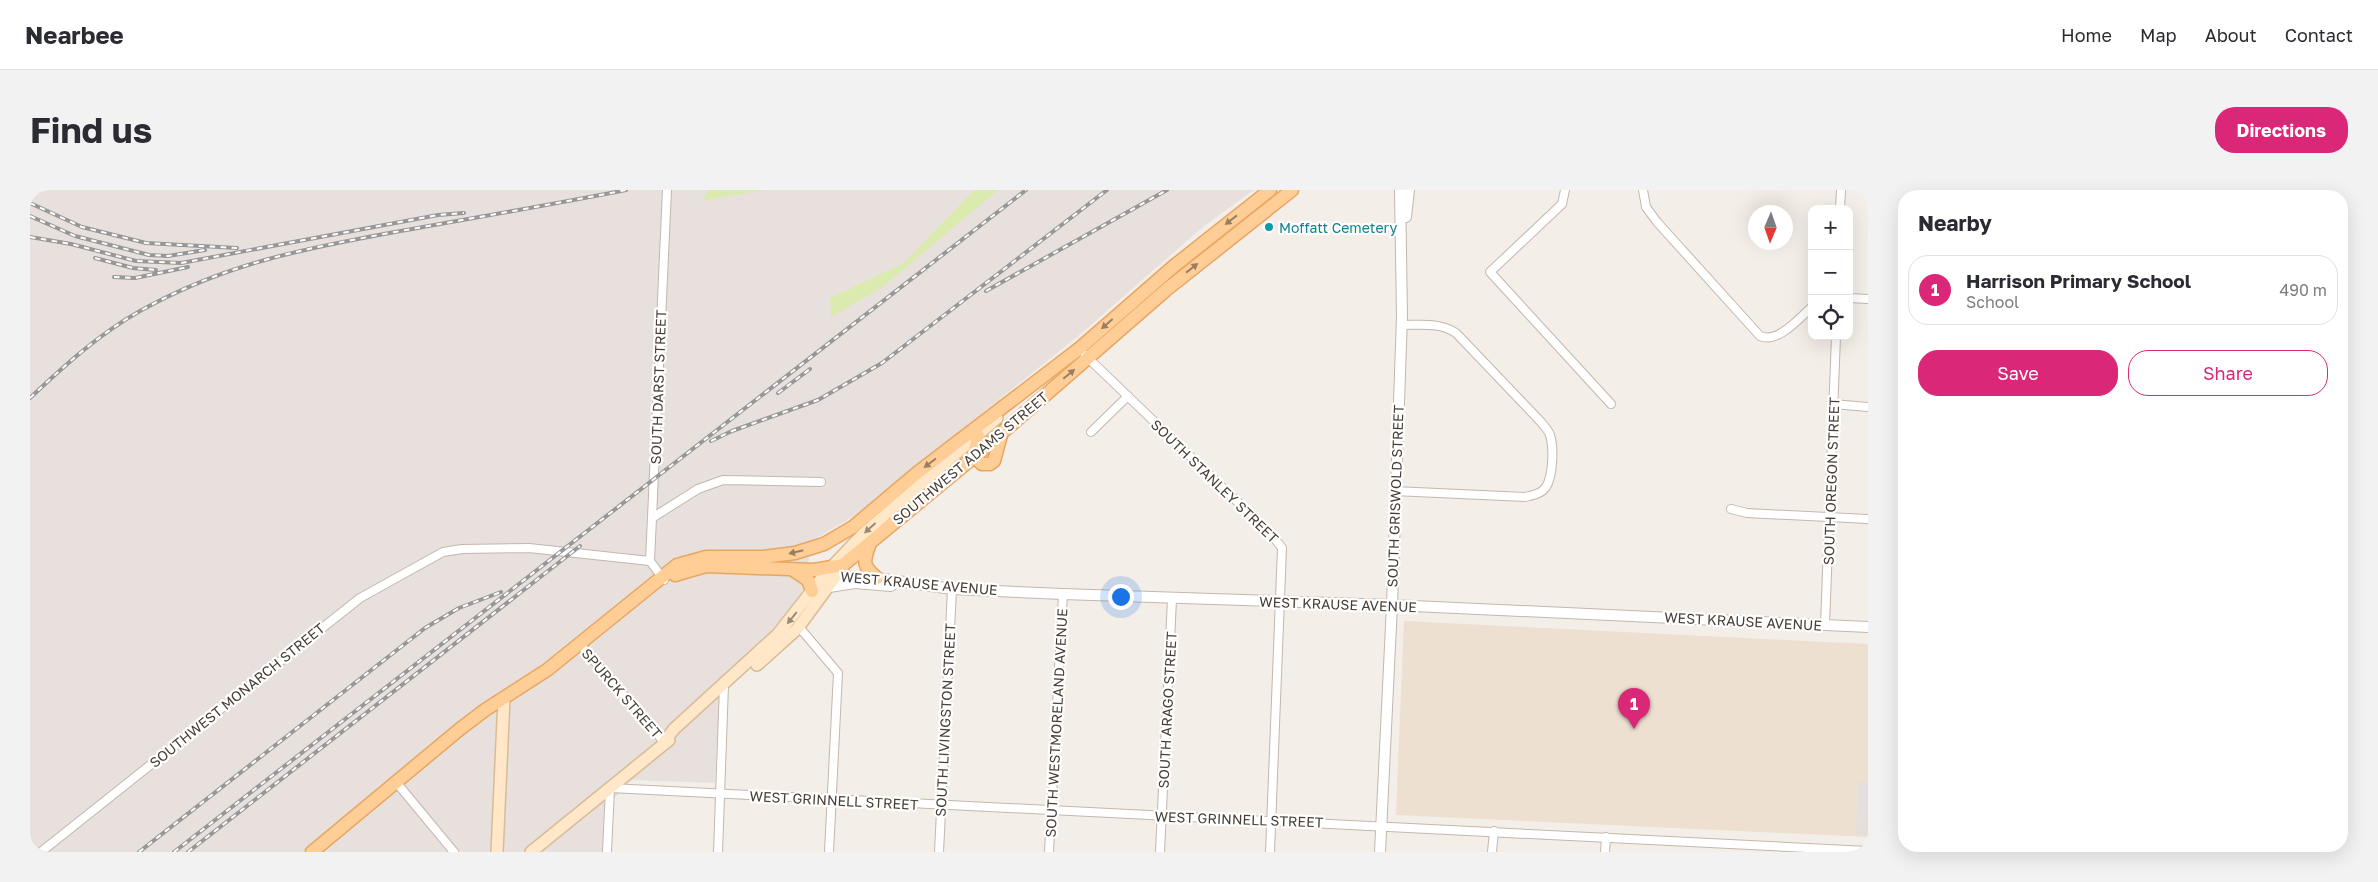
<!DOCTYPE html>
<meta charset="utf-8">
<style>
:root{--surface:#fff;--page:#f2f2f3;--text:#2b2b33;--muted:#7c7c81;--line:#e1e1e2;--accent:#db2777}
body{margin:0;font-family:"Golos Text",sans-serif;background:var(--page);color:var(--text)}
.controls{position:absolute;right:15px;top:15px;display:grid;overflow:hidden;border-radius:10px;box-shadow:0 5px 20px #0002}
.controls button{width:45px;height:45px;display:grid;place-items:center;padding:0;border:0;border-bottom:1px solid var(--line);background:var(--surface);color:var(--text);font:25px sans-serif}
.compass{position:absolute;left:1718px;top:15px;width:45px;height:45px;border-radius:50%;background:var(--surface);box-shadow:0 5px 20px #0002;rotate:182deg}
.you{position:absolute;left:1090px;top:406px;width:18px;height:18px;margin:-12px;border:4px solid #fff;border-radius:50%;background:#1a73e8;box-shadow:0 0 0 8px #1a73e833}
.badge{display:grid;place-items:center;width:32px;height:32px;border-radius:50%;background:var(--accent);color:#fff;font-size:16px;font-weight:700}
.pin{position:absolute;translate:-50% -41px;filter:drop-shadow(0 1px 2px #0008)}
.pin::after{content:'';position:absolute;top:26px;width:18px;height:15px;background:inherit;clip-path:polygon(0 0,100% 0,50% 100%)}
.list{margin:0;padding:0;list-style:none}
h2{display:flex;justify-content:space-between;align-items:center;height:65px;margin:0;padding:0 20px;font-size:21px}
h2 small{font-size:16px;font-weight:400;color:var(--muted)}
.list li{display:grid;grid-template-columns:32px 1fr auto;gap:15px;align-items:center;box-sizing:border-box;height:70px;margin:0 10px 10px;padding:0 10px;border:1px solid var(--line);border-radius:20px}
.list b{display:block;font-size:19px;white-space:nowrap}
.list p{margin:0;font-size:16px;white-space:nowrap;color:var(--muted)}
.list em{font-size:16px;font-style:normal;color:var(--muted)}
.actions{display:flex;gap:10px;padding:15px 20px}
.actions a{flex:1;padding:11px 0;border:1px solid var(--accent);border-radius:20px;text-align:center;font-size:18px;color:var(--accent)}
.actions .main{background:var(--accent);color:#fff}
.icon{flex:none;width:28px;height:28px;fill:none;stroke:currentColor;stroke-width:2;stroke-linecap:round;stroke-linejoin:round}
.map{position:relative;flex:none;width:1838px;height:662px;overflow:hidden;border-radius:20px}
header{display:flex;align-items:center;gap:30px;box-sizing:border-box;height:70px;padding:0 25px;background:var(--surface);border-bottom:1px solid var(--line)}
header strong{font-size:24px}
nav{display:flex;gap:28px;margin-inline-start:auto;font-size:18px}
.intro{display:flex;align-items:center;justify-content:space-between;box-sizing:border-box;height:120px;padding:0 30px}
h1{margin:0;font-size:35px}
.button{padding:12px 22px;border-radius:20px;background:var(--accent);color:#fff;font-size:18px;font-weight:700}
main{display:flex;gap:30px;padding:0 30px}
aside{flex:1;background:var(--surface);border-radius:20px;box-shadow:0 5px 20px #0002}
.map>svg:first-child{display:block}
.industrial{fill:#e7e0dd}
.education{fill:#eee0d1}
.green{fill:#dbeaaf}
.parking{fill:#e3dfdd}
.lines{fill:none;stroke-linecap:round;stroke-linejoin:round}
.minor-casing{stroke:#c3b7ad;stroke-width:10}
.tertiary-casing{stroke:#c3b7ad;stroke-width:12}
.secondary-casing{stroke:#d9bb98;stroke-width:14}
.primary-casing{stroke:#e8a662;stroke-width:15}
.minor{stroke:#fff;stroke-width:8}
.tertiary{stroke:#fff;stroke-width:10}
.secondary{stroke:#ffe7c7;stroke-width:11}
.primary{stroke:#ffcd96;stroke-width:12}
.rail-casing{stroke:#979797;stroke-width:4}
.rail{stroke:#fff;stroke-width:2;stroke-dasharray:5.5;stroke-linecap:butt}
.oneway{fill:#9a7e61}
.oneway2{fill:#9a8a77}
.culture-dot{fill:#0f9aa8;stroke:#fff;stroke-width:2}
.labels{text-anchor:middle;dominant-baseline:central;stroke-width:4.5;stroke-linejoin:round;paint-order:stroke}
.culture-label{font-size:14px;fill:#0d838f;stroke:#fff;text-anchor:start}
.street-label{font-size:14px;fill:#483e36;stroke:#fff}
</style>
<header>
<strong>Nearbee</strong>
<nav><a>Home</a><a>Map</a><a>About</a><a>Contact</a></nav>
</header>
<div class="intro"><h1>Find us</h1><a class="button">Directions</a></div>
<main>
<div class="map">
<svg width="1838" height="662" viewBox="0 0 1838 662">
<rect width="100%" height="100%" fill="#f4eee8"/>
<path class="industrial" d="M0,0H1224L1174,36L1047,147L824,326L783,350L771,406L737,450L690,490L685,593L602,590L575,618L572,662H0Z"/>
<path class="education" d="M1374,431L1838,454V647L1366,625Z"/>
<g class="green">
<path d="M679,0H734L671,11Z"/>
<path d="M944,0H968L851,98L801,127L800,108L874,73Z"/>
</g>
<path class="parking" d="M1828,592H1838V646L1826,645Z"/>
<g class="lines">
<defs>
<g id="minor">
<path d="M1535,0L1532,14L1460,82L1581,214"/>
<path d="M1613,0L1616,17L1627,32L1730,146C1748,154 1769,128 1782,117"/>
<path d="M1810,19L1811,0"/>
<path d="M1819,108L1838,109"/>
<path d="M1055,165L1242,345L1252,358L1240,662"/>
<path d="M1803,214L1838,217"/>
<path d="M1061,242L1098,206"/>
<path d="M1364,301L1495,307C1503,305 1511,304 1516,297C1523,286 1524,258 1520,245C1519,241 1514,236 1511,232L1426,143C1410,132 1390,135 1371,135"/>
<path d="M1701,319L1717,323L1838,329"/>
<path d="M622,328L668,299L693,290L791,292"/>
<path d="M634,390L620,371L637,0"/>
<path d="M1795,435L1806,146"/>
<path d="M769,437L808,483L799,662"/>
<path d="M550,454L634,552"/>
<path d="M366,592L424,662"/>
<path d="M11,662L330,408L413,362L432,359L499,358L620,371"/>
<path d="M577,662L580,598L1838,661"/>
<path d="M688,662L694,495"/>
<path d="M909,662L922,399"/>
<path d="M1019,662L1033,404"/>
<path d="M1130,662L1142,409"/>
<path d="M1462,662L1464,641"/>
<path d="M1575,662L1576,647"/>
</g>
<g id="tertiary">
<path d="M1376,27L1379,0"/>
<path d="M801,386L847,388L922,399L1033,404L1362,415L1838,437"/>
<path d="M799,397L825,393L861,396"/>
<path d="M1350,662L1362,415L1372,126L1370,0"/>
</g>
<g id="secondary">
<path d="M727,475L767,439L817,371"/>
<path d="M634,552L644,539L748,444L795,384L832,345L967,228"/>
<path d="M467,662L474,508"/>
<path d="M501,662L639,550"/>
</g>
<g id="primary">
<path d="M948,246L944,267L952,274H960L964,271L971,245"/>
<path d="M840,353C834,371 831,375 847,388"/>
<path d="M763,380L778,390L782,401"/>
<path d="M645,385L676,376L784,380L813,375L944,267L1136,100L1262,0"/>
<path d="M282,662L430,539L455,520L517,480L647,375L676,367H733L765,363L794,354L823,337L887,283L1050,158L1144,76L1240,0"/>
</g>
</defs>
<use href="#minor" class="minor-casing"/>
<use href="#tertiary" class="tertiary-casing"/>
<use href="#secondary" class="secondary-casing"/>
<use href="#primary" class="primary-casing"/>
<use href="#minor" class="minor"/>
<use href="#tertiary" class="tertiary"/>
<use href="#secondary" class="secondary"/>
<use href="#primary" class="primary"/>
<defs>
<g id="rail">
<path d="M0,13L52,37L116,53L207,58"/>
<path d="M0,26L45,46L119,65L138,66L175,60"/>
<path d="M0,47L41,54L106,71L151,73L408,25L434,23"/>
<path d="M65,68L103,78L126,80"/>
<path d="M84,87L105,88L158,77"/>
<path d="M956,101L1137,0"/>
<path d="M748,203L780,179"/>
<path d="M0,208C34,176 69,144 110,121C194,74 272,59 365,42C442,28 520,15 596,0"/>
<path d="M681,251L702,241L788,210L852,173L1077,0"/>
<path d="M109,662L395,438L429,418L471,402"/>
<path d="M144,662L996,0"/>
<path d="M158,662L550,356"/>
</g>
</defs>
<use href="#rail" class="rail-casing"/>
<use href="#rail" class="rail"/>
</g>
<defs><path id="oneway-solid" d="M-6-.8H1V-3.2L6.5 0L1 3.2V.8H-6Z" transform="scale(1.25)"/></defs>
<g class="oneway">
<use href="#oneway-solid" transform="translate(1201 30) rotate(142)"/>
<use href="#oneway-solid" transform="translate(1162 78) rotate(-38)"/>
<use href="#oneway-solid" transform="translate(1077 134) rotate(139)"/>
<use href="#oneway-solid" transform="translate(1039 184) rotate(-40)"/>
<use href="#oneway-solid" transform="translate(900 273) rotate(143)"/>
<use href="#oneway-solid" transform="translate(766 362) rotate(167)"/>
</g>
<g class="oneway2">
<use href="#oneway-solid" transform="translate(840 338) rotate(138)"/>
<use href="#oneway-solid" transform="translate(762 428) rotate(129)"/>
</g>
<circle class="culture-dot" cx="1239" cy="37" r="5"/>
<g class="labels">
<g class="culture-label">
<text x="1249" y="37">Moffatt Cemetery</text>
</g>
<g class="street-label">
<text transform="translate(628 197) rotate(-88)">SOUTH DARST STREET</text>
<text transform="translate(940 268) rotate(-40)">SOUTHWEST ADAMS STREET</text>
<text transform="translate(1185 291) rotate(44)">SOUTH STANLEY STREET</text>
<text transform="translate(1801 291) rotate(-88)">SOUTH OREGON STREET</text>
<text transform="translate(1365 306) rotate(-88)">SOUTH GRISWOLD STREET</text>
<text transform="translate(889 393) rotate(5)">WEST KRAUSE AVENUE</text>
<text transform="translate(1308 414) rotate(2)">WEST KRAUSE AVENUE</text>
<text transform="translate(1713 431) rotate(3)">WEST KRAUSE AVENUE</text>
<text transform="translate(592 503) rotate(49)">SPURCK STREET</text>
<text transform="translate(207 505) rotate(-39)">SOUTHWEST MONARCH STREET</text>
<text transform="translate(1137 520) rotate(-87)">SOUTH ARAGO STREET</text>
<text transform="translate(915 530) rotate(-87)">SOUTH LIVINGSTON STREET</text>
<text transform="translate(1026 533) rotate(-87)">SOUTH WESTMORELAND AVENUE</text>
<text transform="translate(804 610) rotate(3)">WEST GRINNELL STREET</text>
<text transform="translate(1209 629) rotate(2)">WEST GRINNELL STREET</text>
</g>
</g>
</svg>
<div class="controls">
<button>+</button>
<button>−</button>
<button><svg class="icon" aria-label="locate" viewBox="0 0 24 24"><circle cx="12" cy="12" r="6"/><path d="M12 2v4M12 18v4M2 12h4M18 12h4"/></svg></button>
</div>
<svg class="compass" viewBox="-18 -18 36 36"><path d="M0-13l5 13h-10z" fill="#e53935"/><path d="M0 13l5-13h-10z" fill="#7c7c81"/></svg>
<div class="you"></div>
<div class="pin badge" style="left:1604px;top:539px">1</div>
</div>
<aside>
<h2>Nearby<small></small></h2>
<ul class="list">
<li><span class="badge">1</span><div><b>Harrison Primary School</b><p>School</p></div><em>490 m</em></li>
</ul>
<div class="actions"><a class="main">Save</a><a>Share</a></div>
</aside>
</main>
